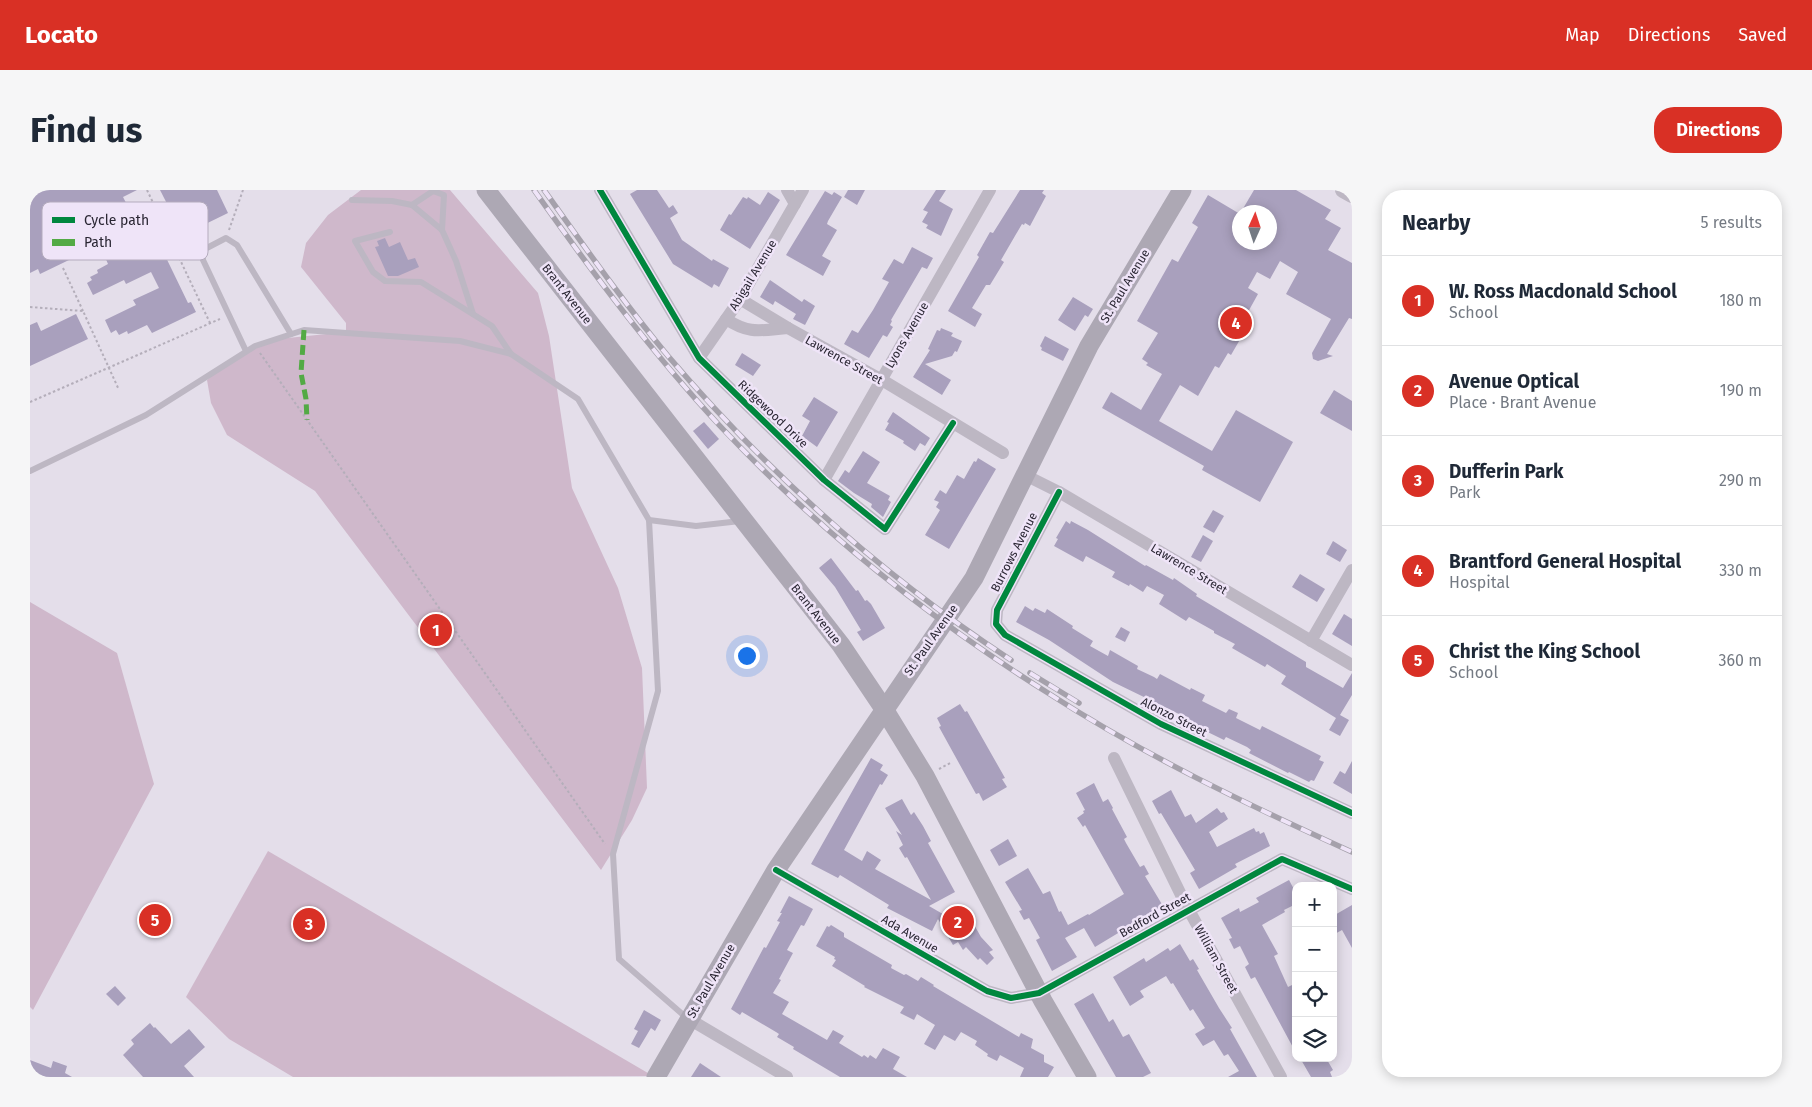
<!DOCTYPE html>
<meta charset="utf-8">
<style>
:root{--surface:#fff;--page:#f6f6f7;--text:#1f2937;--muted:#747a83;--line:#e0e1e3;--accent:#d93025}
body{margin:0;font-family:"Fira Sans",sans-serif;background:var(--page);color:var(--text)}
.controls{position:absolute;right:15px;bottom:15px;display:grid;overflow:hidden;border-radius:10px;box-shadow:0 2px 12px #0003}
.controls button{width:45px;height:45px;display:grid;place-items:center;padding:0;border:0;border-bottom:1px solid var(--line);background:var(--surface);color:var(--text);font:25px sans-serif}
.compass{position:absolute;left:1202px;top:15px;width:45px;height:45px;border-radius:50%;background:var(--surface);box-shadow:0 2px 12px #0003;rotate:3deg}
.you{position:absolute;left:716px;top:465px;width:18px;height:18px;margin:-12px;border:4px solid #fff;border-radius:50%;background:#1a73e8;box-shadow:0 0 0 8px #1a73e833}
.badge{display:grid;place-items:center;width:32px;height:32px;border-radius:50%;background:var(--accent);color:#fff;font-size:16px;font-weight:700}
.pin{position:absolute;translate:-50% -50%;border:2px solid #fff;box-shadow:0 1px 5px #0006}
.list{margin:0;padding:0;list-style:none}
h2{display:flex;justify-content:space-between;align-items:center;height:65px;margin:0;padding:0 20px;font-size:21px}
h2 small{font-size:16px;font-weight:400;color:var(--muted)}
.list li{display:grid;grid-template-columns:32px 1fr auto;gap:15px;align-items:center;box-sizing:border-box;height:90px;padding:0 20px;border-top:1px solid var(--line)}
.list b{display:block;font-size:19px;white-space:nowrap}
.list p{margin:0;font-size:16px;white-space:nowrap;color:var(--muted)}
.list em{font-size:16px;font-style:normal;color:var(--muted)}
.icon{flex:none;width:28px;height:28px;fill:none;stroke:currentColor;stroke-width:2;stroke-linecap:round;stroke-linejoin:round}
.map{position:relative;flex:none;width:1322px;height:887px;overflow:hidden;border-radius:20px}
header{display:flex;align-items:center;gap:30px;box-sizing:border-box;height:70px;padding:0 25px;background:var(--accent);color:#fff}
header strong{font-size:24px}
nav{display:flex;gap:28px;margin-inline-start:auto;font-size:18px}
.intro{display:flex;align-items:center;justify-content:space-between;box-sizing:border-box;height:120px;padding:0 30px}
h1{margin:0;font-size:35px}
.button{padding:12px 22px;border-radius:20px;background:var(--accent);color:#fff;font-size:18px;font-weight:700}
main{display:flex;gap:30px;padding:0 30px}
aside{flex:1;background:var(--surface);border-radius:20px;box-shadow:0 2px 12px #0003}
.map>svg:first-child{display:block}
.green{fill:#cfb8cb}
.building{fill:#a9a0bd}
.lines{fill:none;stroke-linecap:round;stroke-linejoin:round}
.path{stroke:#b4aeba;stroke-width:2;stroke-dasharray:2.5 2.5;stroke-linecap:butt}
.service{stroke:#bdb7c3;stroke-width:6}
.minor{stroke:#bdb7c3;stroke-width:12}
.tertiary{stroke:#bdb7c3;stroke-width:16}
.secondary{stroke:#ada8b4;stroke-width:19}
.rail-casing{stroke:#a5a1ab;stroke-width:5.5}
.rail{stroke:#efe4f8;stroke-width:4;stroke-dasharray:11;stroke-linecap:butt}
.quiet{stroke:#53aa45;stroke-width:5;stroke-dasharray:10 5;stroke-linecap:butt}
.cycleway-casing{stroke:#efe4f8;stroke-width:9}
.cycleway{stroke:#00873e;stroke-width:6}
.labels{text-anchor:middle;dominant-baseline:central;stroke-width:5;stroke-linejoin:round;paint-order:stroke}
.street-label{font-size:12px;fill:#2a2633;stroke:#efe4f8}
.key{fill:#efe4f8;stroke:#b4abbd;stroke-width:1}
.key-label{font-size:14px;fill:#2a2633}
</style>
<header>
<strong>Locato</strong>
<nav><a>Map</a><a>Directions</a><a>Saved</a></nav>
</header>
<div class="intro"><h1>Find us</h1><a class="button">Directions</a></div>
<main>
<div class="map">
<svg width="1322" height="887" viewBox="0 0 1322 887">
<rect width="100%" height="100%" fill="#e4deea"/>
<g class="green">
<path d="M331,0H420L508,103L519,146L542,298L588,398L612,478L617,598L602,630L571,680L285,301L197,245L181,213L177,190L205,166L248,149L316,142V133L271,77L276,53L298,25Z"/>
<path d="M0,412L87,463L124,594L3,820L0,817Z"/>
<path d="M238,661L623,886L263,887L199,849L156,807Z"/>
</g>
<g class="building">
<path d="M4,0H107L93,7L108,36L94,43L103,61L127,49L158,113L161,112L166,122L122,143L117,135L98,144L97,141L89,145L86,140L81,143L75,130L106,115L103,110L129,98L121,82L96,94L94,90L63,105L57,93L62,90L60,87L68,83L67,80L78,74L70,55L10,84L8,79L0,83V2Z"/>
<path d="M130,0H187L198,23L153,45Z"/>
<path d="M607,0H627L639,18L643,15L648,23L640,28L652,50L682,71L683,69L699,78L689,97L684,94L682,98L643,74L600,4Z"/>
<path d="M818,0H835L827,15L814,7Z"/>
<path d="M906,0H916L909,11L923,19L911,46L896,38L898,35L892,32L898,22L893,20Z"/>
<path d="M990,0H1014L1012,3L1016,6L1000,36L995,33L994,35L992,34L971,70L974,72L960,95H956L942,118L952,124L945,137L918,121L949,67L947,65L960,42L963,43Z"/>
<path d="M1224,0H1266L1301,20L1295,29L1311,38L1298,60L1322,73V129L1319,128L1297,164L1303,166L1288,171L1283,169L1282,163L1301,129L1256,104L1268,82L1250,71L1240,89L1227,82L1218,98L1228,104L1213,131L1219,134L1201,165L1198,163L1189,178L1185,176L1168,206L1150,195L1129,231L1182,261L1206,220L1263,252L1230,312L1172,280L1174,276L1072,218L1081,202L1111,220L1132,184L1116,175L1118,173L1112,169L1128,143L1107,131L1142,69L1148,72L1168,37L1162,33L1178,5L1210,24V52H1240V22H1211Z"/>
<path d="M795,1L802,5L804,2L812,7L798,31L797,34L807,40L792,66L801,71L793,86L756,65Z"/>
<path d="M738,2L750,10L720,59L690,40L699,24L701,25L713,7L717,9L718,7L730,15Z"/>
<path d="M355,48L359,57L370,52L378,70L385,68L389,77L368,86H358L345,57L349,56L347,51Z"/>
<path d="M882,57L903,68L897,79L892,77L861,130L862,131L860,135L863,137L857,147L853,145L839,168L814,154L822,140L828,143L843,120L859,92L852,89L864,69L873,74Z"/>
<path d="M740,90L772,112L774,109L785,116L775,135L763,129L766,124L745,111L743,115L730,107Z"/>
<path d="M1043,107L1063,119L1058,127L1055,125L1045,141L1028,130Z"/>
<path d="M46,124L58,149L0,176V135L7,132L11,141Z"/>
<path d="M911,138L923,143L921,146L932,151L927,162L925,161L922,166L895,174L921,190L912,205L883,187L900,160L898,159L907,140L910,141Z"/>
<path d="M1015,146L1039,159L1033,171L1011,160L1012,158L1010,156Z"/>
<path d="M712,163L731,175L723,186L705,175Z"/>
<path d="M1304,200L1322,211V241L1290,223Z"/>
<path d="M784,207L808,222L787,257L772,246L780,231L772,226Z"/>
<path d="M863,222L900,248L895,256L890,253L885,261L873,253L874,251L855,240L859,233L857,232Z"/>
<path d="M674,232L689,249L678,259L663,241Z"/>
<path d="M833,261L850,272L837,293L860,306L858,310L861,312L853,327L841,317L842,314L824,303L808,291L815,280L819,283Z"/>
<path d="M948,268L966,279L919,359L895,345L910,320L906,317L909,312L904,310L910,300L916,304L927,285L934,289L944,271L946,272Z"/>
<path d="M1183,320L1194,326L1184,343L1173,337Z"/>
<path d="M1036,331L1040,334L1041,331L1058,340L1115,376L1116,375L1143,390L1144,388L1167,404L1166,406L1276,472V477L1313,498L1322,483V505L1310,525L1319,530L1310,546L1299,540L1306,528L1251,494L1256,486L1237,474L1235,477L1202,458L1205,454L1184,443V441L1159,427L1156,431L1129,414L1134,405L1117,396L1113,402L1100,394L1099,396L1082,387L1085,382L1056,366L1053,372L1024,356L1028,349L1026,348Z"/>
<path d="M1173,345L1183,351L1171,372L1161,367Z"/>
<path d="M1303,351L1317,360L1310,372L1296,364Z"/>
<path d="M801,368L826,401L828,400L835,411L837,410L841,414L855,438L833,451L827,442L831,440L805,397L789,378Z"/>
<path d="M1270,384L1295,399L1287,412L1262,397Z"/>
<path d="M995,416L1003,421L1005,418L1015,423L1017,419L1043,436L1042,438L1063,451L1060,456L1078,466L1080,460L1108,476L1107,479L1124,487L1127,489L1130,484L1160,500L1161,498L1175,505L1172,511L1196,523L1199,519L1208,523L1206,528L1230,540L1232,536L1291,566L1289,570L1294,572L1284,591L1281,590L1279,592L1259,582L1258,583L1219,563L1221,560L1217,557L1196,547L1194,550L1151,529L1153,526L1083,492L1019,450L986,432Z"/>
<path d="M1314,424L1322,429V456L1302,444Z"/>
<path d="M1091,437L1100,442L1095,452L1085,447Z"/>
<path d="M930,514L935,522L937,521L975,588L972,589L977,597L953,611L949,603L946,604L909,537L911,536L907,528Z"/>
<path d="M841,568L853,575L850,580L858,585L852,595L850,594L814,660L832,671L837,661L851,670L845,679L901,710L877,667L875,668L869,658L873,655L866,641L872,645L855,618L872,609L881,625L884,622L893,636L901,651L898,653L925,702L899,716L918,727L934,717L951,747L963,760L959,762L964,768L957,775L950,768L948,770L936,757L933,760L928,752L923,755L908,729L902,741L857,718L859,715L810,685L808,688L781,674Z"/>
<path d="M1322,571V604L1303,593L1310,581L1315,584Z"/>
<path d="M1064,593L1073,612L1078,609L1083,618L1082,619L1097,647L1094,649L1096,653L1110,677L1114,675L1119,684L1115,686L1133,716L1065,757L1054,738L1035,748L1047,767L1022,781L1006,750L1010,748L999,728L994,730L989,721L992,720L975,692L998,678L1013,704L1020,701L1029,722L1031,721L1038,735L1058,724L1059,725L1094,704L1055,635L1053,637L1047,628L1054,623L1053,621L1055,620L1046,603Z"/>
<path d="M1141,600L1155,627L1161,624L1166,633L1187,618L1191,623L1194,622L1198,629L1179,642L1187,657L1224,638L1226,642L1229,641L1230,644L1234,642L1240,656L1205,674L1207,677L1169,699L1160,683L1165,680L1131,623L1129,624L1122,611Z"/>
<path d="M978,649L987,666L969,676L960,660Z"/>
<path d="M1259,690L1266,703V714L1254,720L1255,722L1232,735L1248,764L1244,766L1258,797L1262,795L1266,801V863L1225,787L1221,789L1215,777L1219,774L1210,756L1204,759L1199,749L1202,748L1191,728L1209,718L1210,722L1229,712L1226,708Z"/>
<path d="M759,706L783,719L774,736L771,735L757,760L763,763L749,789L751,790L743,803L759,812L752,824L797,850L803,840L814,846L809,853L832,867L834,865L838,868L840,865L846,869L853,858L870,867L863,879L877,887H810L763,859L764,857L747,847L749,844L746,842L712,822L710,825L701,819L734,757L736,758L750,732L747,731L752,723H750Z"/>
<path d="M1322,715V758L1312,740L1303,745V726Z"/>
<path d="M801,735L814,743V747L862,775L861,778L874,785L876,784L888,791L891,787L904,795L903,796L989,847L991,843L1003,849L1001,858L1014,865V872L1024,877L1018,887H990L994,878L970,865L967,871L957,866L958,864L945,855L947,851L931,842L925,851L914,845L905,860L894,854L905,835L887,824L884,830L870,823L874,817L834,797L835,796L802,776L806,770L804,769L805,767L786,756L797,736L799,737Z"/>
<path d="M1150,754L1160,771L1163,769L1169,779L1167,780L1189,818L1202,838L1200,839L1227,887H1198L1209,881L1198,864L1194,866L1184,850L1173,856L1165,844L1175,838L1163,819L1160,821L1143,793L1141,794L1136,786L1110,801L1114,807L1100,816L1083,787L1114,768L1116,772L1138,758L1140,761Z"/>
<path d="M85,796L96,808L88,816L76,804Z"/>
<path d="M1063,803L1079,832L1083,829L1093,847L1099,844L1121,883L1113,887H1086L1044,814Z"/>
<path d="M614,820L631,830L625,841L621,838L609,858L601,854L608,841L604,839Z"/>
<path d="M120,833L124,838L125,837L141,854L159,839L175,857L154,876L164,887H113L93,865L104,854L101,850Z"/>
<path d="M1270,868H1296L1303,880L1300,882L1302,887H1281Z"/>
<path d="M0,870L21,878L23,871L37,876L35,883L42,887H0Z"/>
<path d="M670,873L691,887H661Z"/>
</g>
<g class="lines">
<g class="path">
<path d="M117,0L180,133"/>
<path d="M199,40L213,0"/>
<path d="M33,78L53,121"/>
<path d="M0,117L53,121L89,200"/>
<path d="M230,163L575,654"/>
<path d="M0,212L190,129"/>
<path d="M909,579L922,572"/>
</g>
<g class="service">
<path d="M322,10L362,11L382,15L412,40L426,71L443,124"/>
<path d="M382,15L403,1L414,5L412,40"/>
<path d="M360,42L325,51L343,82L355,91L391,92L462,136L481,164"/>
<path d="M216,161L173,70V60L196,48L207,55L261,144"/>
<path d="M0,281L116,225L225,156L274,140L430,151L481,164L548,209L619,330L628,501L583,664L589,769L658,829"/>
<path d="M619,330L666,336L710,331"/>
</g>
<g class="minor">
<path d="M570,0L669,168L794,290L855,339L923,233"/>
<path d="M757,0L765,14"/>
<path d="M710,109L758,138L852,190L973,263"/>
<path d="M696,129C720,145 731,140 758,138"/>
<path d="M669,168L710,109L773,0"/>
<path d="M995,285L1029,302L1322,475"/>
<path d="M794,290L960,0"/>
<path d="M1029,302L967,420L966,434L975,445L1131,534L1322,623"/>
<path d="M1281,451L1322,380"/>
<path d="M1084,568L1155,713L1251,887"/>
<path d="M746,680L957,801L981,808L1009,803L1252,669L1322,699"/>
<path d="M659,829L757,887"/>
</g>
<path class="tertiary" d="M1313,0L1322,5"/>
<g class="secondary">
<path d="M456,0L811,455L854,519L895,586L1013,811L1057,887"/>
<path d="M626,887L746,680L944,388L1059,156L1152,0"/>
</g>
<defs>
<g id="rail">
<path d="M504,0C562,82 622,163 690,236C787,339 899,428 1018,503C1114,565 1218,615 1322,662"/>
<path d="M514,0C554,56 594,113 638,166C738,283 853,386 981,470"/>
<path d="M1000,483L1049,513"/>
</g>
</defs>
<use href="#rail" class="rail-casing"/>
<use href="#rail" class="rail"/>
<path class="quiet" d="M274,140L271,183L276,209L277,230"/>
<defs>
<g id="cycleway">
<path d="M570,0L669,168L794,290L855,339L923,233"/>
<path d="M1029,302L967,420L966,434L975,445L1131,534L1322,623"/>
<path d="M746,680L957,801L981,808L1009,803L1252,669L1322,699"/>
</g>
</defs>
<use href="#cycleway" class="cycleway-casing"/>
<use href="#cycleway" class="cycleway"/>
</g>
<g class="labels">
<g class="street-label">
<text transform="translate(723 85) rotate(-59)">Abigail Avenue</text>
<text transform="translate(1095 96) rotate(-59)">St. Paul Avenue</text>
<text transform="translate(537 104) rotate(52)">Brant Avenue</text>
<text transform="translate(877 145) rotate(-60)">Lyons Avenue</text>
<text transform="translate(814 170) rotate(29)">Lawrence Street</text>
<text transform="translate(743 224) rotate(44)">Ridgewood Drive</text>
<text transform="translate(984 362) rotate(-63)">Burrows Avenue</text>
<text transform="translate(1159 379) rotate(31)">Lawrence Street</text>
<text transform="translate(786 424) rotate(52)">Brant Avenue</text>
<text transform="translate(901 450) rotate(-55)">St. Paul Avenue</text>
<text transform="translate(1144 527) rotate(27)">Alonzo Street</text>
<text transform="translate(1125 725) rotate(-29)">Bedford Street</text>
<text transform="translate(880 744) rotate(30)">Ada Avenue</text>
<text transform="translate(1186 769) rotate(61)">William Street</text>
<text transform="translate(681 791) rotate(-60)">St. Paul Avenue</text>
</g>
</g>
<rect x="12" y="12" width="166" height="58" rx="8" class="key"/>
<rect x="22" y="27" width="23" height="6" fill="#00873e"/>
<rect x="22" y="49" width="23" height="7" fill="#53aa45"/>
<g class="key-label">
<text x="54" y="35">Cycle path</text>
<text x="54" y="57">Path</text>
</g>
</svg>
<div class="controls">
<button>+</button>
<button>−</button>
<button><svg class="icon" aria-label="locate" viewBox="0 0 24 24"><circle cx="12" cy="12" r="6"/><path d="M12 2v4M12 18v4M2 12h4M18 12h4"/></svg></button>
<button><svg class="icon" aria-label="layers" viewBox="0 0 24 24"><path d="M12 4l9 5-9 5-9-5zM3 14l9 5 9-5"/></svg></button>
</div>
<svg class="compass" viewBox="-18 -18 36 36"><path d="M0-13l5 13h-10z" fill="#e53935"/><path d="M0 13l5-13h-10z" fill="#747a83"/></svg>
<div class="you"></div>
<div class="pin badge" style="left:406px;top:440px">1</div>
<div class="pin badge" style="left:928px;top:732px">2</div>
<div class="pin badge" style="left:279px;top:734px">3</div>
<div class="pin badge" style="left:1206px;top:133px">4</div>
<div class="pin badge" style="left:125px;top:730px">5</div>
</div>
<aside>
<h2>Nearby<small>5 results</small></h2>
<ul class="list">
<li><span class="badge">1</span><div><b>W. Ross Macdonald School</b><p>School</p></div><em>180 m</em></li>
<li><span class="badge">2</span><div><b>Avenue Optical</b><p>Place · Brant Avenue</p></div><em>190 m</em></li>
<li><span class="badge">3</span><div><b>Dufferin Park</b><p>Park</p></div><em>290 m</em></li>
<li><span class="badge">4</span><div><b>Brantford General Hospital</b><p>Hospital</p></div><em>330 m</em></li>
<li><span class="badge">5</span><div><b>Christ the King School</b><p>School</p></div><em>360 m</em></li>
</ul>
</aside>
</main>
